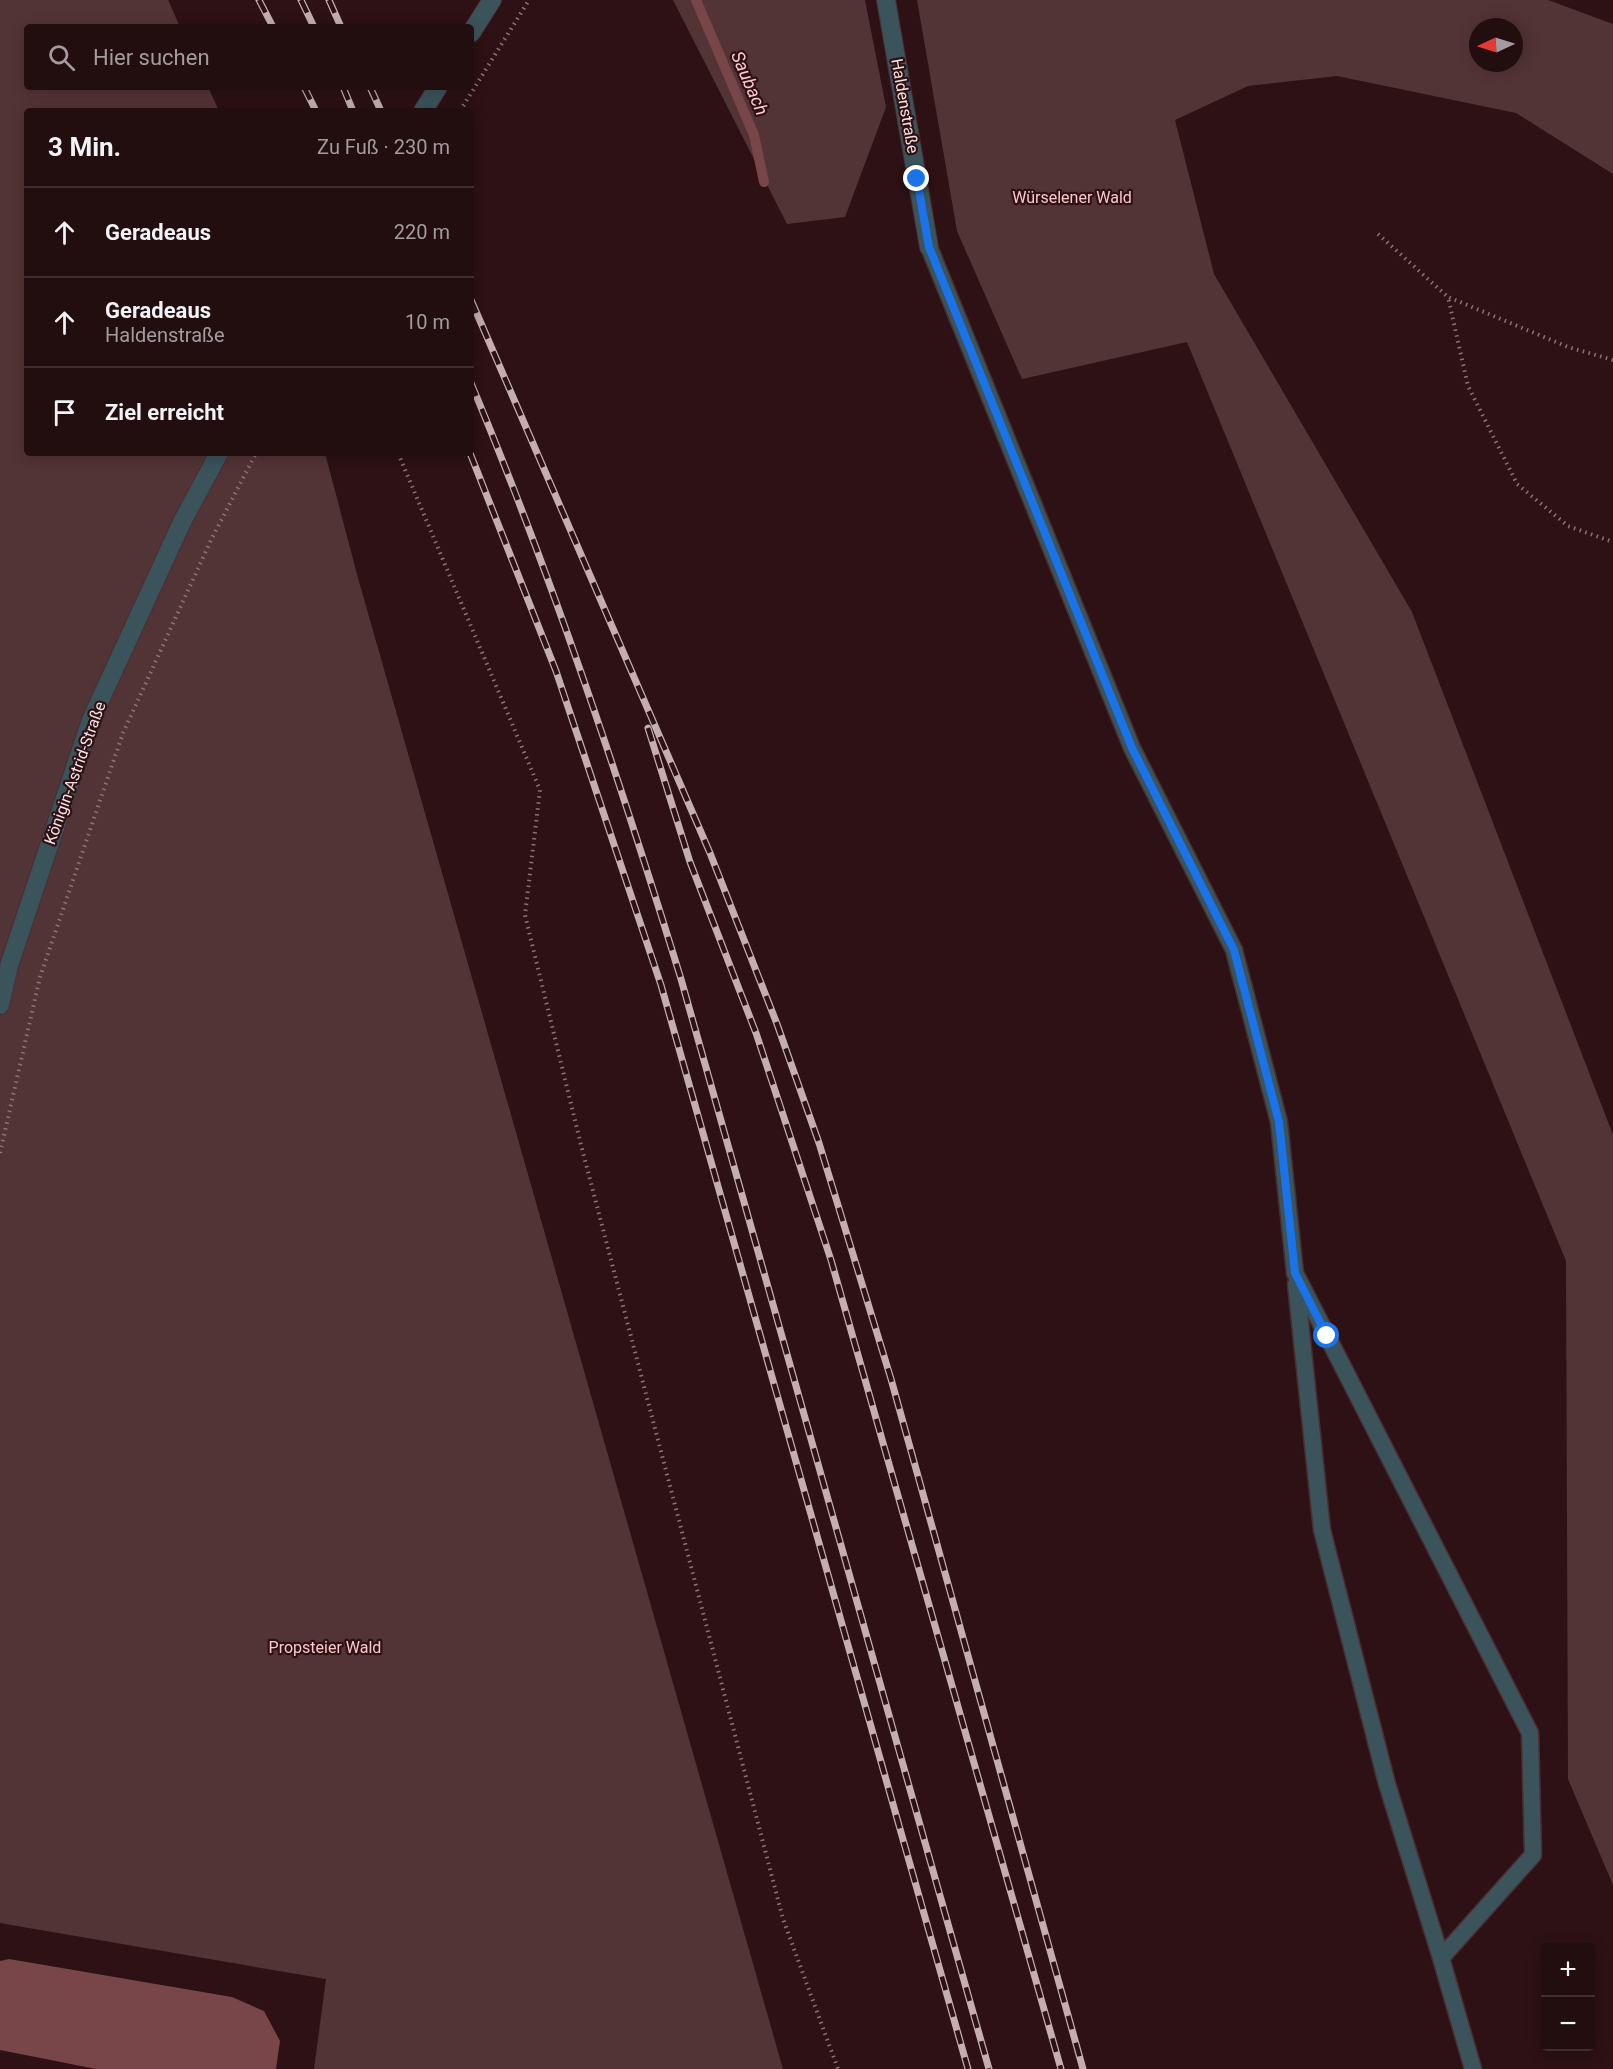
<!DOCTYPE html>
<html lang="de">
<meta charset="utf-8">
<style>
:root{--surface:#220d0f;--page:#2a1618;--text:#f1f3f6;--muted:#a29c9e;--line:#3f2d2f}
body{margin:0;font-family:Roboto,sans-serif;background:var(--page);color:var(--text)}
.controls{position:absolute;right:18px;bottom:18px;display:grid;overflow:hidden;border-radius:6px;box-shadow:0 3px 15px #0003}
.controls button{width:54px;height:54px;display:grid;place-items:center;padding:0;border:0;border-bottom:2px solid var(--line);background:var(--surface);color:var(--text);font:30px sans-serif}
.compass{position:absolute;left:1469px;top:18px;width:54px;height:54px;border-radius:50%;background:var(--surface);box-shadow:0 3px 15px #0003;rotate:266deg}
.stop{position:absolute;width:18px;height:18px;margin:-14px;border:4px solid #1a73e8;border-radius:50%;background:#fff}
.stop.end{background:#1a73e8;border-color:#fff;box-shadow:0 2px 6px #0008}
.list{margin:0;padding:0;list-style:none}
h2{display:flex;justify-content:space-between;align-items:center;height:78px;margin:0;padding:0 24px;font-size:26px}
h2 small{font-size:20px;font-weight:400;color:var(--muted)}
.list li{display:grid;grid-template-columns:39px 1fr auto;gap:18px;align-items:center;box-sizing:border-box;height:90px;padding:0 24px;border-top:2px solid var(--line)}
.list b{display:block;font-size:22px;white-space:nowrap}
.list p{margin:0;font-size:20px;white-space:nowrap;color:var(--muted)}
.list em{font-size:20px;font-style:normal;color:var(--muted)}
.icon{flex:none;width:33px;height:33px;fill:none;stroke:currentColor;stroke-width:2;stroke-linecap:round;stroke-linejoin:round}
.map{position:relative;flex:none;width:1613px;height:2069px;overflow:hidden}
.search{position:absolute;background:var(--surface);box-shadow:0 3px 15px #0003;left:24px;top:24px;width:450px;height:66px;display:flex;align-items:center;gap:15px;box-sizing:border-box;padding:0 21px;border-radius:6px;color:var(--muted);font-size:22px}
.panel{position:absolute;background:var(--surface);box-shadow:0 3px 15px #0003;left:24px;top:108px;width:450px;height:348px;border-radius:6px}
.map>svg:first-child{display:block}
.green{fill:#533436;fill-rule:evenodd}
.water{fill:#784548}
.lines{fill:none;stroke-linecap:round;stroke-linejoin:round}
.stream{stroke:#784548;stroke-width:10}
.lane-casing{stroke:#492e31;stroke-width:19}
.street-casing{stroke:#492e31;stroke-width:20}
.path{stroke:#8b7374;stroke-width:4;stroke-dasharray:1.5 4.5;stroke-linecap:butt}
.lane{stroke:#3b535b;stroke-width:16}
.street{stroke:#3b535b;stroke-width:18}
.rail-casing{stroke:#c4aeaf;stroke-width:7}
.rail{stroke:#2d1114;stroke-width:4.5;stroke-dasharray:14;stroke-linecap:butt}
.route{stroke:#1a73e8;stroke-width:8}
.labels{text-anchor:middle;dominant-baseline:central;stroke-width:4.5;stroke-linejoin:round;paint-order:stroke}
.street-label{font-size:16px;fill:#f5e1e1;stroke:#2d1114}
.park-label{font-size:16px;fill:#fcc7c9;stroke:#2d1114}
.water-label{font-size:18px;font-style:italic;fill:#ffcacc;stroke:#2d1114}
</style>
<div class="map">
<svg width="1613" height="2069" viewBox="0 0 1613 2069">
<rect width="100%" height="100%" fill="#2d1114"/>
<g class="green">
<path d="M0,0H168L180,27H27V87H208L219,111H27V453H325L358,578L783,2069H314L326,1979L0,1923Z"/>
<path d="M673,0H865L886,107L845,217L787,224Z"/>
<path d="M917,0H1548L1613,24V174L1516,113L1337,76L1248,86L1175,120L1214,274L1412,612L1613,1135V1885L1568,1779L1566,1261L1187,342L1022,379L957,231ZM1478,27H1514V63H1478Z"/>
</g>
<path class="water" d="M9,1959L232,1997L264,2011L280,2041L276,2069H96L0,2050V1961Z"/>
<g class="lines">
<path class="stream" d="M696,0L754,135L764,182"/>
<defs>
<g id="lane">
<path d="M929,247L1132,748L1234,950L1279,1122L1295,1273L1530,1733L1533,1855L1441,1958L1473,2069"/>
<path d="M1296,1284L1322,1530L1387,1784L1441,1958"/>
</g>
<g id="street">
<path d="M886,0L929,247"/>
<path d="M471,33L492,0"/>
<path d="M423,111L438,87"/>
<path d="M0,1005L9,966L91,720L182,522L219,453"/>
</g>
</defs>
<use href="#lane" class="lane-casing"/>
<use href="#street" class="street-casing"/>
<g class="path">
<path d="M460,111L529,0"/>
<path d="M1378,234L1448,297"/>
<path d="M1613,360L1568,347L1448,297L1468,386L1517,484L1568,526L1613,542"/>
<path d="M398,453L540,790L525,915L581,1145L783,1919L838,2069"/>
<path d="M0,1153L40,977L123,733L211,540L256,453"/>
</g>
<use href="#lane" class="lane"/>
<use href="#street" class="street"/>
<defs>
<g id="rail">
<path d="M259,0L273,27"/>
<path d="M301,0L314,27"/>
<path d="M329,0L341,27"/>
<path d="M304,87L316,111"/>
<path d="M343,87L353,111"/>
<path d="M370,87L381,111"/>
<path d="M471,300L710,853L777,1024L819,1143L891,1379L1083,2069"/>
<path d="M471,383C552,577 619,778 681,979L989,2069"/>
<path d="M470,453L556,671L661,985L968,2069"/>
<path d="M648,728L690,862L756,1033L831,1260L1061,2069"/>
</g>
</defs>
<use href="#rail" class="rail-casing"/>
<use href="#rail" class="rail"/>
</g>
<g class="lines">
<path class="route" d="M917,179L929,247L1132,748L1234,950L1279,1122L1295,1273L1327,1336"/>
</g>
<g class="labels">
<g class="street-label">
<text transform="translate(905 106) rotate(80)">Haldenstraße</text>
<text transform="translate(75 773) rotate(-70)">Königin-Astrid-Straße</text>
</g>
<g class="park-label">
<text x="1072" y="197">Würselener Wald</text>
<text x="325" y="1647">Propsteier Wald</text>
</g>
<g class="water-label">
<text transform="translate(750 83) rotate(67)">Saubach</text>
</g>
</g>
</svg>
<div class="controls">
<button>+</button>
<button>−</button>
</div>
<svg class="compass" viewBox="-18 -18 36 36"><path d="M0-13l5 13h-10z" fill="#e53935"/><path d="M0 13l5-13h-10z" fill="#a29c9e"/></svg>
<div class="stop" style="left:1327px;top:1336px"></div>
<div class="stop end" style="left:917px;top:179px"></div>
<div class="search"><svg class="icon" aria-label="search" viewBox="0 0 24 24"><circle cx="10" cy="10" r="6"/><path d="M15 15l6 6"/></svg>Hier suchen</div>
<section class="panel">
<h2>3 Min.<small>Zu Fuß · 230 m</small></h2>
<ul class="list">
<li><svg class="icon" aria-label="ahead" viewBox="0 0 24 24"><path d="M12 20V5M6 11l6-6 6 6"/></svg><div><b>Geradeaus</b></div><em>220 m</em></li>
<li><svg class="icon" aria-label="ahead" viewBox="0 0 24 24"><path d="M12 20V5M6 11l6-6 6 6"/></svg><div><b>Geradeaus</b><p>Haldenstraße</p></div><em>10 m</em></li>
<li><svg class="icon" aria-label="arrive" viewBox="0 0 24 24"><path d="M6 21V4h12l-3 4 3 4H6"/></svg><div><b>Ziel erreicht</b></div></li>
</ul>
</section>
</div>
